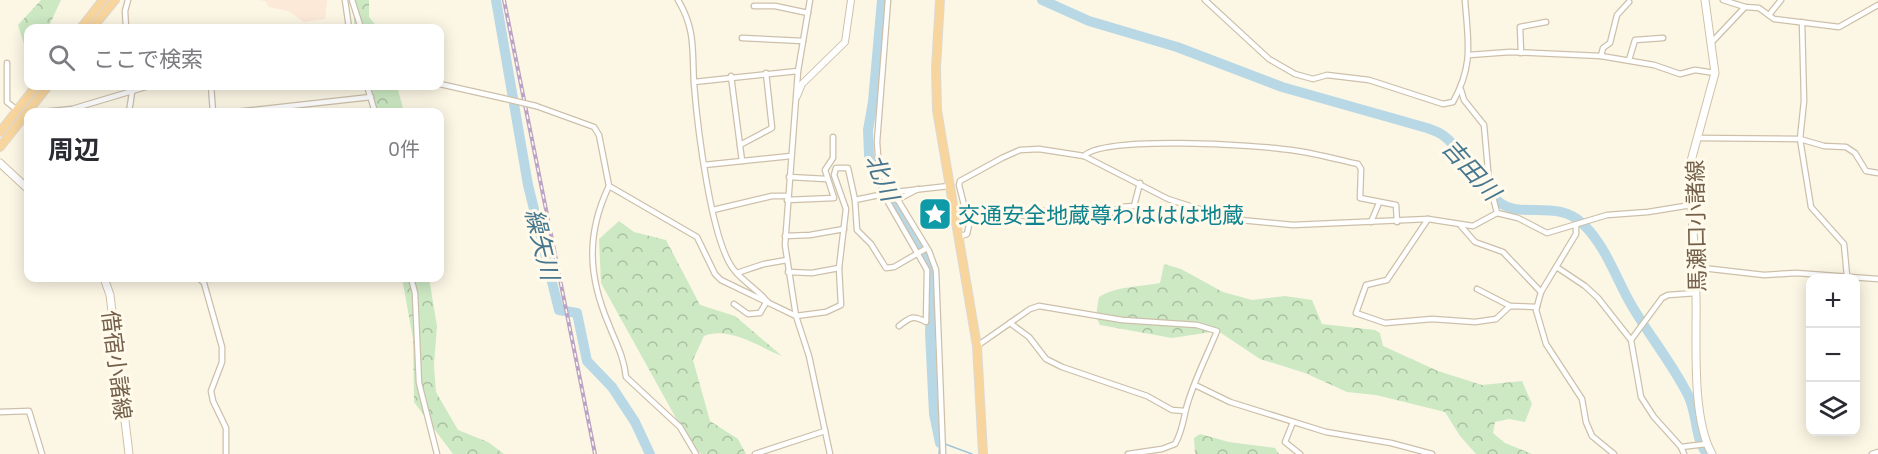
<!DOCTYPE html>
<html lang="ja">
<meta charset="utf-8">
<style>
:root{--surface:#fff;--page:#f2f2f3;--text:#2b2b33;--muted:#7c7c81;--line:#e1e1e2}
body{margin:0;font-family:"Exo 2","Noto Sans JP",sans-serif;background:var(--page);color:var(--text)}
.controls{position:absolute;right:18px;bottom:18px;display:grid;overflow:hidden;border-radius:12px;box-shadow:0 3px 15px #0003}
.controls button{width:54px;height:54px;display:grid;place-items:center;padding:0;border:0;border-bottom:2px solid var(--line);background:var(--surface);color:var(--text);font:30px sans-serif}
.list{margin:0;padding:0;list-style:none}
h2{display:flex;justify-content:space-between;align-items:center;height:78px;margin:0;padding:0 24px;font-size:26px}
h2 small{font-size:20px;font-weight:400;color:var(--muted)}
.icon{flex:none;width:33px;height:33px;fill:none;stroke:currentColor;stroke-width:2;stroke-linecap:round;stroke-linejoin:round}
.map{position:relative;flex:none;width:1878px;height:454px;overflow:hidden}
.search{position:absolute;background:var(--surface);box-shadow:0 3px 15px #0003;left:24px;top:24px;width:420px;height:66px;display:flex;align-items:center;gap:15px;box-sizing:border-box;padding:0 21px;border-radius:12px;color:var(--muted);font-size:22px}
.panel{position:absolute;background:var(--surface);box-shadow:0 3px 15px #0003;left:24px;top:108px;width:420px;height:174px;border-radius:12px}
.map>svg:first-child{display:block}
.commercial{fill:#fce9d8}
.forest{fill:url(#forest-crowns)}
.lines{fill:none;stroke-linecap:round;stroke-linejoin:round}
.stream{stroke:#a0c5d7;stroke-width:1.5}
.river{stroke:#b9d8e5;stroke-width:10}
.minor-casing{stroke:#cdc0ab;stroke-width:7}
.tertiary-casing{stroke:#cdc0ab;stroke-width:8}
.secondary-casing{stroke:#d0c1a8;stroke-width:9}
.trunk-casing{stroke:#ded9d4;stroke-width:10}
.minor{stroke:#fff;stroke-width:4.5}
.tertiary{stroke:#fff;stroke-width:6}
.secondary{stroke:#fff;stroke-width:7}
.trunk{stroke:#f8d59d;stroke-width:8}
.rail-casing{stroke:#bba3c5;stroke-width:4}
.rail{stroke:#fffaeb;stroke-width:1.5;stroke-dasharray:4.5;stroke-linecap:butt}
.minor-bridge-casing{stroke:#cdc0ab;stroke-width:7;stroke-linecap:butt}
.minor-bridge{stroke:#fff;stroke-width:4.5}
.labels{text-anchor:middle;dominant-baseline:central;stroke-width:6;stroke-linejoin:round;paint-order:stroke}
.culture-label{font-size:22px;fill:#0d838f;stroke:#fffaeb;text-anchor:start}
.street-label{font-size:22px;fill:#74604a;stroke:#fffaeb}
.water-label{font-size:24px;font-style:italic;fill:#47778f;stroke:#fffaeb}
</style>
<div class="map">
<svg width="1878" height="454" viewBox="0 0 1878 454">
<defs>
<pattern id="forest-crowns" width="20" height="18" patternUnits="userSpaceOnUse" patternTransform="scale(1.5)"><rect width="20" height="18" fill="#cce9c3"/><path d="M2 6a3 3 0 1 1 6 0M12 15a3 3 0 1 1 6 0" fill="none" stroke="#aac0a0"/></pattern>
</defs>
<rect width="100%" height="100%" fill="#fcf7e5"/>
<path class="commercial" d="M257,0H327L325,19L304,22L288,11L269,7L265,1Z"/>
<g class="forest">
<path d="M41,0H61L48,28H28V57L18,25Z"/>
<path d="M354,0H369V17L378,28H354Z"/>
<path d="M370,86H397L404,112H378Z"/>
<path d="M619,221L634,232L666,240L700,305L735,316L782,356C759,347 729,326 704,336L693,360L710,421L738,439L746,454H701L687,438L601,283L599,239Z"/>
<path d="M1164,264L1181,269L1223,292L1252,300L1285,296L1312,300L1322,324L1375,330L1380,333L1383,346L1438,371L1482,385L1522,381L1532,404L1525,422L1509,419L1495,422L1493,433L1505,443L1532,454H1476L1460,436L1445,412L1376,395L1347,392L1305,373L1260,359L1218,331L1172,338L1100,325L1096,316L1099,297C1116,286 1140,287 1160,283Z"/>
<path d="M402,278H429L437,326L434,365L436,392L458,430L488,442L504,454H453L414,402L413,339Z"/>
<path d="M1200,434L1229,442L1275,448L1279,454H1195L1194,438Z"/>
</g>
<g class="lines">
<g class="stream">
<path d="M945,444L972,454"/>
<path d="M939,454L940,443"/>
</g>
<g class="river">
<path d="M496,0L528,185L559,310L577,313L587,361L612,387L635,422L650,454"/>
<path d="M882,0L873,102L868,130L869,155L878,178L928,262L932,281L930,333L934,414L940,443"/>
<path d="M1042,0L1089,21L1177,47L1282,87L1427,128C1432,130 1439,132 1444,136C1465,152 1477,185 1499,202C1521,220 1558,198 1584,225C1605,246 1614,273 1628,299C1646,332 1671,361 1688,395C1698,415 1694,437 1707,454"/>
</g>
<defs>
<g id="minor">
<path d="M345,0L349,28"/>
<path d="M352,0L361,28"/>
<path d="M678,0C696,30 692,51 694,84C697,122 711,245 735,271C743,281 756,289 765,299"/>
<path d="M810,0L798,71L785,245L796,316L809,356L830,454"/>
<path d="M888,0L877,142L879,169L929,251L936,270L943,454"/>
<path d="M1205,0L1269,59L1295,74L1313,79L1327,75L1369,80L1443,104L1453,102C1474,64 1468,42 1465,0"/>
<path d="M1723,0L1745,7L1759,8L1774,19L1839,27L1878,5"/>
<path d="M754,6H775L808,13"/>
<path d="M1769,15L1781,0"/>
<path d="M1802,22L1804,101L1800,139L1811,207L1844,244L1847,276"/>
<path d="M126,28L125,11L128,0"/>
<path d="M742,38L803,41"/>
<path d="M1711,43L1745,7"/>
<path d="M1521,53L1520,27L1546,22"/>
<path d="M1469,55L1510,52L1601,56L1654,65L1680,74L1695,70L1715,73"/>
<path d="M1601,56L1603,48L1610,43L1617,15L1629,2"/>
<path d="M1629,60L1635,40L1663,38"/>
<path d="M7,63V102L17,110"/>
<path d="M731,76L742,161"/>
<path d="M694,82L798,71"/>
<path d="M440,84L502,98"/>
<path d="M211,86L213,112"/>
<path d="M367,86L375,112"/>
<path d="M1461,90L1464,100L1484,125L1489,181L1497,213"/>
<path d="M536,106L594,127L599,135L609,186L697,237L715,274L721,280L796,316L826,312L841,305L839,268L846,209L834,175L836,168H848L855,200L879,195"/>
<path d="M42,112L72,109L149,86"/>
<path d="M129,112L133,86"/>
<path d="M235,112L371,97"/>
<path d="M1697,138L1800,139L1824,146L1846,147L1855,153L1866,171L1878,173"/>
<path d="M740,145L772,128L766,73"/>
<path d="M1084,156C1104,135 1257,145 1291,150C1314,153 1336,159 1358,164L1361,169L1360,198L1396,205L1397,222"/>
<path d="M704,165L791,156"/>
<path d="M789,177L826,179"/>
<path d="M609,186C586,234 588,276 609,325C616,343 624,357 626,377L680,427L696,454"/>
<path d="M881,190L927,270L926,322C913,315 910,317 899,326"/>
<path d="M895,192L949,186"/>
<path d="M787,200L834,198L825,170L833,158V137"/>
<path d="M855,200L857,230L871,244L886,268L894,267L927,248"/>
<path d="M897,200L918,189"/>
<path d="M713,210L772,196H787"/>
<path d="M965,212H977L1035,224L1038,210L1085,219L1089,208L1111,213L1120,207L1134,206L1140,183"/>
<path d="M1428,219L1387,280L1366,285L1356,313L1385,323L1432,319L1475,322L1496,319L1510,306L1537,307"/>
<path d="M1371,222L1379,203"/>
<path d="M1576,225V234L1541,292L1536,310L1546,344L1582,399L1586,422L1592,436L1614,454"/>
<path d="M1461,226L1475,242L1503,252L1541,292"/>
<path d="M785,236L810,235L844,229"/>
<path d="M958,237L967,234L969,225L959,185L960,181L1002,158L1020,150L1039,149L1084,156L1168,199L1230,219L1293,225L1428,219L1473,226L1497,213L1518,218L1547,233L1607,215L1648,212L1691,205"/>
<path d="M1694,267L1764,275L1796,273L1878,279"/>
<path d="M1558,268L1585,286L1598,298L1631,340L1641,397L1654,417L1681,447L1684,454"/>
<path d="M788,272L812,273L839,268"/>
<path d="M737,273L764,264L787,260"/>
<path d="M199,278L204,283L222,347V362L211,391L213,401L226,428V454"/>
<path d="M411,278L415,293L419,383L437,454"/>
<path d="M1477,289L1510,306"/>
<path d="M734,304L748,314L760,313L767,301"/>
<path d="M1010,323L1029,337L1046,359L1062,367L1147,396L1172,410L1185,411"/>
<path d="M1631,340L1662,298L1668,295L1696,293"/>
<path d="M977,346L1030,309L1039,306L1122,320L1197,325L1217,331C1207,356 1193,382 1186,409C1183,422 1182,432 1175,444L1162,449L1128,454"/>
<path d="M1195,385L1230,402L1326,432L1391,443L1432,454"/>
<path d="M0,412L29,411L42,454"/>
<path d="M1293,422L1285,442L1300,454"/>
<path d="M1681,447L1706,444"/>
<path d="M755,454L825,431"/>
<path d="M1872,454L1878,452"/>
</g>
<path id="tertiary" d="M797,96L802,84L845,42L851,0"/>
<g id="secondary">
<path d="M1705,0L1715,73L1691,161L1690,177C1692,216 1695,256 1696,296C1697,339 1691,417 1712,454"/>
<path d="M0,163L28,189"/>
<path d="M104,278L110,295L129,454"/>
</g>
<g id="trunk">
<path d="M940,0L936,68L937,110L977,346L983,454"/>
<path d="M81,28L103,0"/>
<path d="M92,28L115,0"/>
<path d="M0,132L36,86"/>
<path d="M0,147L48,86"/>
</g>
</defs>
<use href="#minor" class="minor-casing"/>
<use href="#tertiary" class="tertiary-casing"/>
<use href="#secondary" class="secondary-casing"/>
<use href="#trunk" class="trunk-casing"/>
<use href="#minor" class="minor"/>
<use href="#tertiary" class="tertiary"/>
<use href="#secondary" class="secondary"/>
<use href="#trunk" class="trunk"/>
<defs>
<path id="rail" d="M504,0L595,454"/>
</defs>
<use href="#rail" class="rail-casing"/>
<use href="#rail" class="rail"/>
<defs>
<g id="minor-bridge">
<path d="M502,98L536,106"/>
<path d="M879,195L895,192"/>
</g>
</defs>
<use href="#minor-bridge" class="minor-bridge-casing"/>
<use href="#minor-bridge" class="minor-bridge"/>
</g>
<defs>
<symbol id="sight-square" viewBox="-11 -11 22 22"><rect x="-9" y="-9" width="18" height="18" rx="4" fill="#0f9aa8" stroke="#fffaeb"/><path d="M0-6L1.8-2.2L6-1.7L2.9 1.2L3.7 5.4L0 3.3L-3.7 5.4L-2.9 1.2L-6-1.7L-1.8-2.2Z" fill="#fff"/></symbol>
</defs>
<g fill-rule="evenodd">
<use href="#sight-square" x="916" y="195" width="38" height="38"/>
</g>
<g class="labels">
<g class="culture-label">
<text x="958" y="214">交通安全地蔵尊わははは地蔵</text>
</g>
<g class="street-label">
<text transform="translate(1695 226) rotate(-91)">馬瀬口小諸線</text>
<text transform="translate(118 365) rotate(83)">借宿小諸線</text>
</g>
<g class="water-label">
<text transform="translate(1472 169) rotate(48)">吉田川</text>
<text transform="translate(883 177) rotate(67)">北川</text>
<text transform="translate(543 244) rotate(76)">繰矢川</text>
</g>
</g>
</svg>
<div class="controls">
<button>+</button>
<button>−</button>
<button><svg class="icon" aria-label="layers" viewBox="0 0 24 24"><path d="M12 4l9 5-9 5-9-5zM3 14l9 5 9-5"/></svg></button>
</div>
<div class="search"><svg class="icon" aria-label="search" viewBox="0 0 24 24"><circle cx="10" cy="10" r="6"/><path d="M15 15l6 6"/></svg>ここで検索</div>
<section class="panel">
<h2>周辺<small>0件</small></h2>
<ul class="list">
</ul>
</section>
</div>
